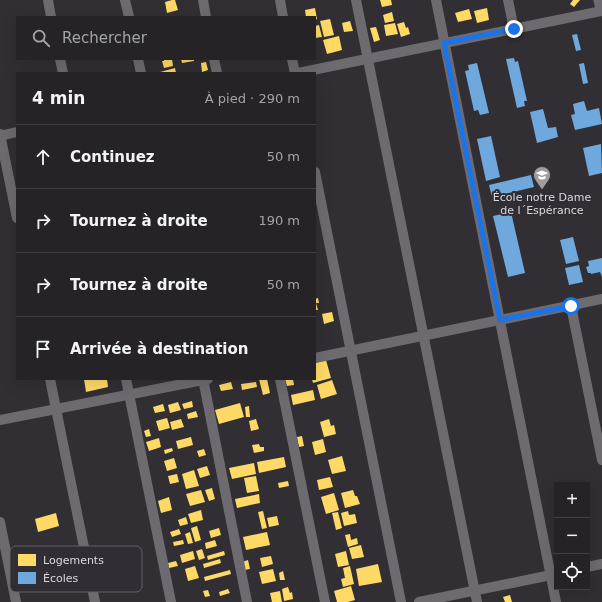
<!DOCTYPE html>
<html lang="fr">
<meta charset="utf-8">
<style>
:root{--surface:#252326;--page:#312f32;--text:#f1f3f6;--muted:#a3a4a7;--line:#424043}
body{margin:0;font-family:"DejaVu Sans",sans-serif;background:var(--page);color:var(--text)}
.controls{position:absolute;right:12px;bottom:12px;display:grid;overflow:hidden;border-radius:0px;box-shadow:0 4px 16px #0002}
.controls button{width:36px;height:36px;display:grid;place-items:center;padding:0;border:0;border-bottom:1px solid var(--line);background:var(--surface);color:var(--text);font:20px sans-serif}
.stop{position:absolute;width:12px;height:12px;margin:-9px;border:3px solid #1a73e8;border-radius:50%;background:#fff}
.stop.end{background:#1a73e8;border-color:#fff;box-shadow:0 1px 4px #0008}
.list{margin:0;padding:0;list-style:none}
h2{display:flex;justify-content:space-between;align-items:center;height:52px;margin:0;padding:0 16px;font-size:17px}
h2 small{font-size:13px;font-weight:400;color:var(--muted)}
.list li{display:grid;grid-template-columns:26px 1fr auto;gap:12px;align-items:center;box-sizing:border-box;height:64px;padding:0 16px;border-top:1px solid var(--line)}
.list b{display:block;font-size:15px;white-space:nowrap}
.list em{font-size:13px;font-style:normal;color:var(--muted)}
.icon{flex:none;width:22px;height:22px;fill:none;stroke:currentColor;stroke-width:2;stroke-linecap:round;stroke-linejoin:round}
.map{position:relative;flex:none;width:602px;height:602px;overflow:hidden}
.search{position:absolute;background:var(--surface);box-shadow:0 4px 16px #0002;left:16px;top:16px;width:300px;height:44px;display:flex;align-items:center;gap:10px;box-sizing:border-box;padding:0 14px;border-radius:0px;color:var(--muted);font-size:15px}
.panel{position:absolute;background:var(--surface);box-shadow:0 4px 16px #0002;left:16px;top:72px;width:300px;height:308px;border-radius:0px}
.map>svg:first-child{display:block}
.homes{fill:#ffd966}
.schools{fill:#6fa8dc}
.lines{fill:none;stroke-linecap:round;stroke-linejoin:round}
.minor{stroke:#6d6b6f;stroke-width:10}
.tertiary{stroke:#6d6b6f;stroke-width:13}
.route{stroke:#1a73e8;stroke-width:5}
.labels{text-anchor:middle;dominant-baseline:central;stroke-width:4;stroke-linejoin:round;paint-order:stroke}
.poi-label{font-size:11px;fill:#dad7dc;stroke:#312d35}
.key{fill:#312d35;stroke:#646067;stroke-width:1}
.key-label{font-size:11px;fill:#dad7dc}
</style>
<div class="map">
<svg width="602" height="602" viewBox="0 0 602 602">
<rect width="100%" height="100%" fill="#312f33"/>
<g class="homes">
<path d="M172,0H175L178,10L167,13L165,2Z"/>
<path d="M380,0H391L392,5L382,7Z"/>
<path d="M573,0H580L574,7L570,4Z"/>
<path d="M315,8L317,19L315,20V17H306L305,10Z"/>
<path d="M487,8L489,20L477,23L474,11Z"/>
<path d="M469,9L472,19L458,22L455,13Z"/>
<path d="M392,12L394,21L385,23L383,15Z"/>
<path d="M330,19L334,35L324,37L320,21Z"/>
<path d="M350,21L353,31L344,32L342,23Z"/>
<path d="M404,22L406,28L408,27L410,34L401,37L397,24Z"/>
<path d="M395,23L398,34L386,36L384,25Z"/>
<path d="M319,25L322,37L315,38V26Z"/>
<path d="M376,27L380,40L374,42L370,28Z"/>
<path d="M339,36L342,50L327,54L323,40Z"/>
<path d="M164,59H172L173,66L164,68L162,61H164Z"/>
<path d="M181,59H194V61L182,63Z"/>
<path d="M206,62L208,70L202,72L201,63Z"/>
<path d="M175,68L176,73H160V72Z"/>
<path d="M318,298L319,303H316L318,310H315V299Z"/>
<path d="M332,312L334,321L324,324L322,314Z"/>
<path d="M326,360L331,378L313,383L312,379H315V363Z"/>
<path d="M84,379H107L108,387L86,392Z"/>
<path d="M259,379H267L270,393L263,395Z"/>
<path d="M285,379H293L294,385L287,386Z"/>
<path d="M332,380L337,394L321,399L317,385Z"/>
<path d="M231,382L233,389L221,391L219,385Z"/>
<path d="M256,382L257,387L242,390L241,384Z"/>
<path d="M313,390L315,400L293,405L291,395Z"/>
<path d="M192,401L193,407L184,409L182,404Z"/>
<path d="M178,402L181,410L170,413L168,405Z"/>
<path d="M240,403L244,417L219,424L215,410Z"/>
<path d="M163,404L165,411L155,413L153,407Z"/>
<path d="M249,406L250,417H246L245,407Z"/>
<path d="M196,411L198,417L188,419L187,414Z"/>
<path d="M167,418L170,428L159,431L156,421Z"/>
<path d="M181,419L184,427L172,430L170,422Z"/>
<path d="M256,419L259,429L251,431L249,421Z"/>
<path d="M329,419L331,426L334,425L336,434L324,437L320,422Z"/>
<path d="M149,429L151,436L146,437L144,431Z"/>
<path d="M302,436L304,446L299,447L297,437Z"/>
<path d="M191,437L193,445L178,449L176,441Z"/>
<path d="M159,438L161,447L149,451L146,442Z"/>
<path d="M323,439L326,452L315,455L312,442Z"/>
<path d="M259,444L260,447H264V451L254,453L252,445Z"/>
<path d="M172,448L173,451L165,454L164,450Z"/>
<path d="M204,449L206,455L199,457L197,451Z"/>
<path d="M342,456L346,471L332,474L328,460Z"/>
<path d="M284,457L286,467L259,473L257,462Z"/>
<path d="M174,458L177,468L167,471L164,461Z"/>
<path d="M254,463L256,474L232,479L229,468Z"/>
<path d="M207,466L210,475L200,478L197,469Z"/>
<path d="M194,470L199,486L186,489L182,474Z"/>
<path d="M177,474L179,482L170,484L168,476Z"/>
<path d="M256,476L259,491L247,493L244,478Z"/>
<path d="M330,477L333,487L319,490L317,480Z"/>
<path d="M288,481L289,486L279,488L278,483Z"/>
<path d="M212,488L215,499L209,501L205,490Z"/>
<path d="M201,490L205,502L190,506L186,494Z"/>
<path d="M353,490L355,496H357L360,504L345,508L341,493Z"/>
<path d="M334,493L339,510L326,514L321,497Z"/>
<path d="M259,494L260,503L237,508L235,499Z"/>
<path d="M169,497L172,510L161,513L158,501Z"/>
<path d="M201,510L203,520L191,523L188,514Z"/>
<path d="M263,511L267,528L262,529L258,512Z"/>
<path d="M348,511L349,515L355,514L357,523L344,526L341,513Z"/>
<path d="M338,512L342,528L336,530L332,513Z"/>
<path d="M56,513L59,526L38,532L35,519Z"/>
<path d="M277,516L279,525L269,527L267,518Z"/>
<path d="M186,517L188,524L180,526L178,520Z"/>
<path d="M197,526L201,540L195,542L191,528Z"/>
<path d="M219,528L221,535L211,538L209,531Z"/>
<path d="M179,529L181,534L172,537L170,532Z"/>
<path d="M190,532L193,543L188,544L185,534Z"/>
<path d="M267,532L270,545L246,550L243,537Z"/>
<path d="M350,534L351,540L357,538L358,544L348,547L345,535Z"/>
<path d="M183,540L184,544L174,546L173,542Z"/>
<path d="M215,540L217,546L206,549L205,543Z"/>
<path d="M361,545L364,557L352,559L349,548Z"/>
<path d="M202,549L205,558L199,560L196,551Z"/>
<path d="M193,551L195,559L182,563L180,555Z"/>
<path d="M224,551L225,555L208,560L207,556Z"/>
<path d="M346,551L349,565L338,567L335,554Z"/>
<path d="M271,556L273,564L262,567L260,558Z"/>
<path d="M220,559L221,563L204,568L203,564Z"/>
<path d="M248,560L250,569L244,570L242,562Z"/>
<path d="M176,561L178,566L169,568L168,563Z"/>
<path d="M378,564L382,582L359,586L356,569Z"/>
<path d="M195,566L199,578L188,581L185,569Z"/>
<path d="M350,566L354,584L343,587L341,579L345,578L343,568Z"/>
<path d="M273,569L276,581L262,584L259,572Z"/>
<path d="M230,570L231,574L205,581L204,577Z"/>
<path d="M283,571L285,580H280L279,573Z"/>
<path d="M351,586L355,600L348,602H337L334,591Z"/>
<path d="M288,587L290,593L292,592L293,599L284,601L282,589Z"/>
<path d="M228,589L230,593L220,596L219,592Z"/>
<path d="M208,590L210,596L205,597L203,591Z"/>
<path d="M280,591L282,602H272L270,593Z"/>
<path d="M510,595L512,602H505L503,597Z"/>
</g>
<g class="schools">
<path d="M577,34L581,50L576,51L572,35Z"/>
<path d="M514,58L515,62L518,61L527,101H524L525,106L517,108L506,59Z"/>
<path d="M477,63L489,113L480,115L478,110L474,111L465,71L469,70L468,65Z"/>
<path d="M584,63L588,83L583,84L579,64Z"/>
<path d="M584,101L587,111L599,108L602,124L575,130L571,115L575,114L573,104Z"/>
<path d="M543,109L548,128L556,127L558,137L537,143L530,112Z"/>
<path d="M491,136L500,177L486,181L477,139Z"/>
<path d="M601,144L602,173L589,176L583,148Z"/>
<path d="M531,175L534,187L492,197L489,185Z"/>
<path d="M511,212L525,273L508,277L493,216Z"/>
<path d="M573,237L579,261L566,264L560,240Z"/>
<path d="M602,258V277L600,272L591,274V273H588L586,267L589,266L588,261Z"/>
<path d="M579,265L583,282L569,285L565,268Z"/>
</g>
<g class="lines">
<g class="minor">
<path d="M48,0L51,17"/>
<path d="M125,0L129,17"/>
<path d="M203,0L206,17"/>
<path d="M280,0L283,17"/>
<path d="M356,0L477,602"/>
<path d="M436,0L556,602"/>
<path d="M508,0L514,29"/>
<path d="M60,59L63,73"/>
<path d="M138,59L141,73"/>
<path d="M214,59L217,73"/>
<path d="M292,59L295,73"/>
<path d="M298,73L602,11"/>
<path d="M0,134L17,218"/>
<path d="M0,136L17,132"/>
<path d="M315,172L401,602"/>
<path d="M571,306L602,460"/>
<path d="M315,358L602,299"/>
<path d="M50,379L95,602"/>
<path d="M126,379L171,602"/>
<path d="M203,379L247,602"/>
<path d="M280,379L325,602"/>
<path d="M0,420L208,379"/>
<path d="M0,522L16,602"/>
<path d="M587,567L602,564"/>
<path d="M419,602L556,574"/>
</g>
<path class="tertiary" d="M600,0L602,9"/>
</g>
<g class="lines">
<path class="route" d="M514,29L444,43L500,320L571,306"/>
</g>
<defs>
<symbol id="school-pin" viewBox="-11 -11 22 30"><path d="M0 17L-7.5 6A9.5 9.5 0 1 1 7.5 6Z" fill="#9f9ca1" stroke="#312d35"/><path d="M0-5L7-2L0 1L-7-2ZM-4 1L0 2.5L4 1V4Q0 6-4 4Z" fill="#fff"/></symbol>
</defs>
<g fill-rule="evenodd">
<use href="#school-pin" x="532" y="165" width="20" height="27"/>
</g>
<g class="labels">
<g class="poi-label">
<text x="542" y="197">École notre Dame<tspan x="542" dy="13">de l´Espérance</tspan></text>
</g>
</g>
<rect x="10" y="546" width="132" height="46" rx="6" class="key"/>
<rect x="18" y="554" width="18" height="12" fill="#ffd966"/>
<rect x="18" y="572" width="18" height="12" fill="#6fa8dc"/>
<g class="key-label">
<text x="43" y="564">Logements</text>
<text x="43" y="582">Écoles</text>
</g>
</svg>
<div class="controls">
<button>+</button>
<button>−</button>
<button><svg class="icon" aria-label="locate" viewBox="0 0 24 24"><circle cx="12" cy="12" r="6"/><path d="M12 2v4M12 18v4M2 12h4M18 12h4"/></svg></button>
</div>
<div class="stop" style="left:571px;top:306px"></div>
<div class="stop end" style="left:514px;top:29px"></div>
<div class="search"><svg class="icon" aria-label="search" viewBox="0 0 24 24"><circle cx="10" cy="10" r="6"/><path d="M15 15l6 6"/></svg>Rechercher</div>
<section class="panel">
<h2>4 min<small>À pied · 290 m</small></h2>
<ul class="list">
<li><svg class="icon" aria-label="ahead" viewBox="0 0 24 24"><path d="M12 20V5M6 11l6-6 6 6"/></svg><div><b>Continuez</b></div><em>50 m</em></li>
<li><svg class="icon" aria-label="right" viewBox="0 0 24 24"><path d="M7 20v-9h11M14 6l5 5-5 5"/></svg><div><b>Tournez à droite</b></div><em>190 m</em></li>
<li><svg class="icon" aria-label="right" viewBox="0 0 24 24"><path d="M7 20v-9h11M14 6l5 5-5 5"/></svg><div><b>Tournez à droite</b></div><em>50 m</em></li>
<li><svg class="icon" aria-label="arrive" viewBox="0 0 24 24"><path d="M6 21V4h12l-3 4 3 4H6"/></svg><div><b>Arrivée à destination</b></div></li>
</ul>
</section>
</div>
